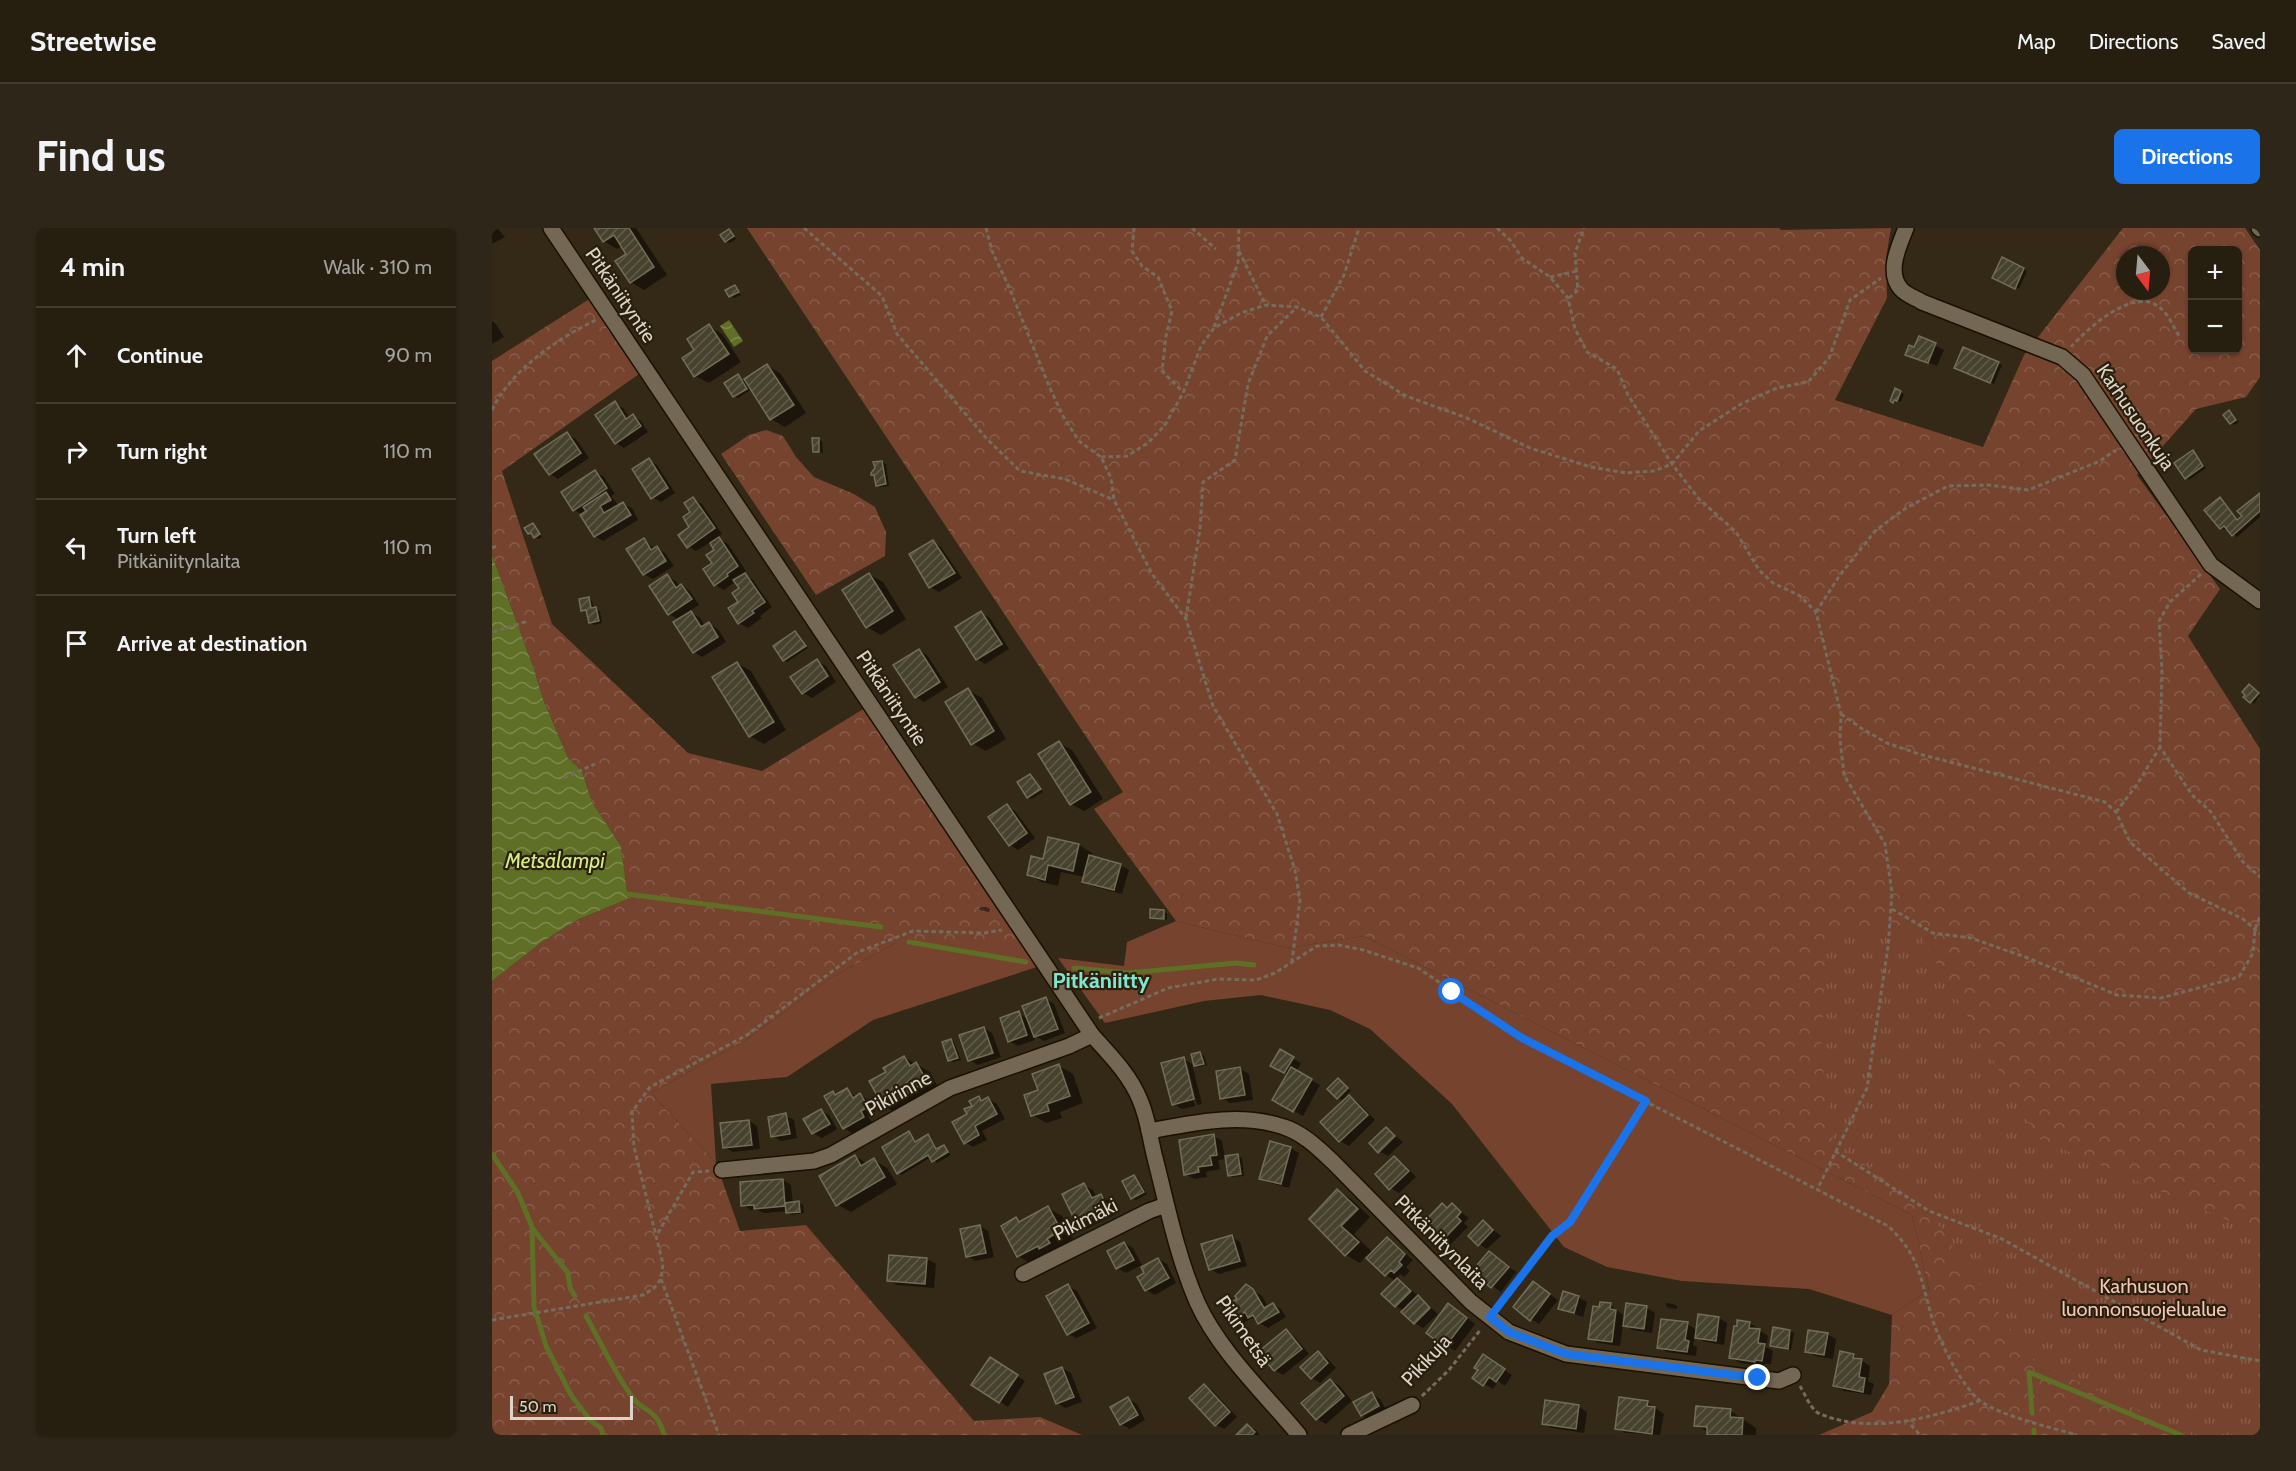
<!DOCTYPE html>
<meta charset="utf-8">
<style>
:root{--surface:#261f10;--page:#2e2719;--text:#f1f3f6;--muted:#a4a29f;--line:#423d30;--accent:#1a73e8}
body{margin:0;font-family:Cabin,sans-serif;background:var(--page);color:var(--text)}
.controls{position:absolute;right:18px;top:18px;display:grid;overflow:hidden;border-radius:9px;box-shadow:0 2px 4px #0004}
.controls button{width:54px;height:54px;display:grid;place-items:center;padding:0;border:0;border-bottom:2px solid var(--line);background:var(--surface);color:var(--text);font:30px sans-serif}
.compass{position:absolute;left:1624px;top:18px;width:54px;height:54px;border-radius:50%;background:var(--surface);box-shadow:0 2px 4px #0004;rotate:164deg}
.scale{position:absolute;left:18px;bottom:15px;width:123px;box-sizing:border-box;padding-left:6px;border:3px solid #dbd4c9;border-top:0;font-size:16px;line-height:21px;white-space:nowrap;color:#dbd4c9;-webkit-text-stroke:4px #291f0c;paint-order:stroke}
.stop{position:absolute;width:18px;height:18px;margin:-14px;border:4px solid #1a73e8;border-radius:50%;background:#fff}
.stop.end{background:#1a73e8;border-color:#fff;box-shadow:0 2px 6px #0008}
.list{margin:0;padding:0;list-style:none}
h2{display:flex;justify-content:space-between;align-items:center;height:78px;margin:0;padding:0 24px;font-size:26px}
h2 small{font-size:20px;font-weight:400;color:var(--muted)}
.list li{display:grid;grid-template-columns:39px 1fr auto;gap:18px;align-items:center;box-sizing:border-box;height:96px;padding:0 24px;border-top:2px solid var(--line)}
.list b{display:block;font-size:22px;white-space:nowrap}
.list p{margin:0;font-size:20px;white-space:nowrap;color:var(--muted)}
.list em{font-size:20px;font-style:normal;color:var(--muted)}
.icon{flex:none;width:33px;height:33px;fill:none;stroke:currentColor;stroke-width:2;stroke-linecap:round;stroke-linejoin:round}
.map{position:relative;flex:none;width:1768px;height:1207px;overflow:hidden;border-radius:9px}
header{display:flex;align-items:center;gap:36px;box-sizing:border-box;height:84px;padding:0 30px;background:var(--surface);border-bottom:2px solid var(--line)}
header strong{font-size:28px}
nav{display:flex;gap:33px;margin-inline-start:auto;font-size:21px}
.intro{display:flex;align-items:center;justify-content:space-between;box-sizing:border-box;height:144px;padding:0 36px}
h1{margin:0;font-size:42px}
.button{padding:15px 27px;border-radius:9px;background:var(--accent);color:#fff;font-size:21px;font-weight:700}
main{display:flex;gap:36px;padding:0 36px}
aside{flex:1;background:var(--surface);border-radius:9px;box-shadow:0 2px 4px #0004}
.map>svg:first-child{display:block}
.grass{fill:#75432e}
.forest{fill:url(#forest-crowns);fill-rule:evenodd}
.park{fill:url(#park-tufts)}
.water{fill:url(#water-waves)}
.shadow{fill:#0007}
.lines{fill:none;stroke-linecap:round;stroke-linejoin:round}
.stream{stroke:#5f6f25;stroke-width:5}
.building{fill:url(#building-hatch);stroke:#716e57;stroke-width:1.5}
.minor-casing{stroke:#1b1102;stroke-width:18}
.path{stroke:#756c5c;stroke-width:3;stroke-dasharray:4.5 3;stroke-linecap:butt}
.minor{stroke:#746854;stroke-width:15}
.route{stroke:#1a73e8;stroke-width:8}
.labels{text-anchor:middle;dominant-baseline:central;stroke-width:4.5;stroke-linejoin:round;paint-order:stroke}
.street-label{font-size:20px;fill:#dbd4c9;stroke:#291f0c}
.park-label{font-size:20px;fill:#f1c8b8;stroke:#291f0c}
.water-label{font-size:21px;font-style:italic;fill:#d5ed87;stroke:#291f0c}
.quarter-label{font-size:22px;font-weight:bold;fill:#81e5ce;stroke:#291f0c}
</style>
<header>
<strong>Streetwise</strong>
<nav><a>Map</a><a>Directions</a><a>Saved</a></nav>
</header>
<div class="intro"><h1>Find us</h1><a class="button">Directions</a></div>
<main>
<aside>
<h2>4 min<small>Walk · 310 m</small></h2>
<ul class="list">
<li><svg class="icon" aria-label="ahead" viewBox="0 0 24 24"><path d="M12 20V5M6 11l6-6 6 6"/></svg><div><b>Continue</b></div><em>90 m</em></li>
<li><svg class="icon" aria-label="right" viewBox="0 0 24 24"><path d="M7 20v-9h11M14 6l5 5-5 5"/></svg><div><b>Turn right</b></div><em>110 m</em></li>
<li><svg class="icon" aria-label="left" viewBox="0 0 24 24"><path d="M17 20v-9H6M10 6l-5 5 5 5"/></svg><div><b>Turn left</b><p>Pitkäniitynlaita</p></div><em>110 m</em></li>
<li><svg class="icon" aria-label="arrive" viewBox="0 0 24 24"><path d="M6 21V4h12l-3 4 3 4H6"/></svg><div><b>Arrive at destination</b></div></li>
</ul>
</aside>
<div class="map">
<svg width="1768" height="1207" viewBox="0 0 1768 1207">
<defs>
<pattern id="forest-crowns" width="20" height="18" patternUnits="userSpaceOnUse" patternTransform="scale(1.5)"><rect width="20" height="18" fill="#75432e"/><path d="M2 6a3 3 0 1 1 6 0M12 15a3 3 0 1 1 6 0" fill="none" stroke="#885d4b"/></pattern>
<pattern id="park-tufts" width="24" height="20" patternUnits="userSpaceOnUse" patternTransform="scale(1.5)"><rect width="24" height="20" fill="#75432e"/><path d="M3 7l-1-3M5 7V3M7 7l1-3M15 17l-1-3M17 17v-4M19 17l1-3" fill="none" stroke="#885d4b"/></pattern>
<pattern id="water-waves" width="16" height="10" patternUnits="userSpaceOnUse" patternTransform="scale(1.5)"><rect width="16" height="10" fill="#5f6f25"/><path d="M0 5q4-4 8 0t8 0" fill="none" stroke="#7d894d"/></pattern>
<pattern id="building-hatch" width="6" height="6" patternUnits="userSpaceOnUse" patternTransform="scale(1.5)"><rect width="6" height="6" fill="#46422d"/><path d="M-1 1l2-2M0 6l6-6M5 7l2-2" fill="none" stroke="#605c4a"/></pattern>
</defs>
<rect width="100%" height="100%" fill="#332916"/>
<g class="grass">
<path d="M684,693L795,720L872,708L1420,987L1437,1062L1400,1087L1317,1061L1190,1053L1115,1039L1072,1019L960,876L878,801L838,782L769,767L712,773L613,795L566,730L632,738L635,714Z"/>
<path d="M404,715H529L545,739L381,792L295,849L219,856L224,935L159,865L254,812L340,749Z"/>
</g>
<g class="forest">
<path d="M255,0H1287L1289,2L1399,0L1394,30L1395,70L1343,172L1491,219L1532,127L1631,0H1753L1768,22V149L1754,169L1704,181L1645,247L1728,361L1696,408L1768,521V1207H1327L1380,1184L1397,1156L1400,1087L1437,1062L1420,987L872,708L795,720L684,693L602,581L631,564ZM1700,22H1746V122H1700ZM1633,27H1669V63H1633Z"/>
<path d="M99,70L147,146L10,243L60,396L196,525L270,543L373,480L529,715H404L340,749L254,812L159,865L224,935L248,1003L314,997L482,1193L548,1189L590,1207H0V753L50,714L85,692L136,671L129,618L100,574L90,543L76,530L51,471L42,441L0,327V133Z"/>
<path d="M274,202L291,208L304,229L322,249L362,266L383,279L394,304L393,328L324,367L229,226L257,207Z"/>
</g>
<path class="park" d="M1398,701L1428,707L1547,911L1768,1006V1207H1699L1539,1131L1418,956L1343,923L1329,827L1335,703Z"/>
<g class="water">
<path d="M237,92L251,113L242,119L228,98Z"/>
<path d="M0,327L42,441L51,471L76,530L90,543L100,574L129,618L136,671L85,692L50,714L0,753Z"/>
</g>
<g class="shadow">
<path d="M0,0H5L13,9L0,16Z"/>
<path d="M103,0H144L175,47L152,62L139,54L136,26L131,17L125,21L112,13Z"/>
<path d="M237,3L244,11L238,15L234,13Z"/>
<path d="M1510,31L1535,43L1527,61L1502,49Z"/>
<path d="M243,58L249,67L242,70L238,68Z"/>
<path d="M0,93L3,95L12,109L0,116Z"/>
<path d="M217,98L230,106L249,134L217,155L203,148L204,122Z"/>
<path d="M1428,110L1452,122L1445,138L1414,126L1423,121Z"/>
<path d="M1506,135L1510,137L1502,156L1468,141Z"/>
<path d="M275,138L288,145L314,185L293,199L279,191L260,161L246,170L242,168L246,148L252,153Z"/>
<path d="M1404,162L1412,166L1409,174L1400,172Z"/>
<path d="M123,175L131,180L138,190L141,188L149,193L156,204L132,220L124,215Z"/>
<path d="M1737,184L1747,194L1742,197L1739,195Z"/>
<path d="M75,206L84,211L97,230L66,251L58,246Z"/>
<path d="M327,211L330,213L331,225L322,223Z"/>
<path d="M1701,224L1714,240L1697,252L1694,249Z"/>
<path d="M157,232L165,237L183,265L169,274L160,269Z"/>
<path d="M390,234L394,236L397,258L389,259L385,257Z"/>
<path d="M103,244L112,249L123,266L119,268L127,278L131,276L140,280L146,292L111,313L103,308L91,287L82,282Z"/>
<path d="M1768,266V289L1745,309L1735,300L1733,302L1729,300L1728,271L1746,293Z"/>
<path d="M201,271L210,276L230,306L225,310L236,316L254,343L251,345L261,352L280,379L268,388L270,390L256,400L247,395L249,361L244,353L232,362L223,357L222,336L224,322L219,314L204,323L196,318Z"/>
<path d="M41,297L50,309L47,311L37,305Z"/>
<path d="M152,312L163,321L165,320L173,325L182,338L161,351L152,346Z"/>
<path d="M441,314L449,319L470,350L447,364L438,359Z"/>
<path d="M377,346L391,354L414,391L389,407L375,399Z"/>
<path d="M175,348L184,353L188,359L190,358L198,363L207,377L197,383L208,390L213,398L217,396L226,401L234,414L210,429L202,424L187,392L177,386Z"/>
<path d="M97,370L100,373L102,381L108,383L110,395L102,397L98,394L96,384L90,382Z"/>
<path d="M489,385L498,390L517,421L493,436L485,431Z"/>
<path d="M303,405L316,420L295,434L292,432Z"/>
<path d="M427,422L435,427L456,459L432,474L424,469Z"/>
<path d="M325,433L334,438L344,454L320,470L311,465Z"/>
<path d="M245,435L259,443L294,502L272,516L258,508Z"/>
<path d="M1761,460L1768,467L1762,476L1755,467Z"/>
<path d="M476,462L490,470L514,511L494,523L480,515Z"/>
<path d="M567,515L580,522L611,571L592,583L579,576Z"/>
<path d="M538,547L551,564L540,571L536,569Z"/>
<path d="M515,578L523,583L543,610L526,622L518,617Z"/>
<path d="M587,617L600,625L599,630L628,637L637,642L630,666L600,658L591,653L592,649L569,644L566,658L550,654L536,647L552,633Z"/>
<path d="M488,679H494L498,681L497,684L491,683L487,681Z"/>
<path d="M671,684L675,686V692L659,689Z"/>
<path d="M554,771L562,776L573,805L552,813L541,807L543,812L526,818L517,813L526,785L536,791Z"/>
<path d="M492,800L500,805L509,829L486,837L478,832Z"/>
<path d="M459,812L462,814L469,832L461,834L457,832Z"/>
<path d="M788,823L809,835L804,844L828,857L811,888L782,871L796,846L781,837Z"/>
<path d="M708,825L712,828L715,837L707,839L703,837Z"/>
<path d="M412,829L438,844L447,861L407,887L394,879L396,844Z"/>
<path d="M691,831L700,836L710,876L705,877L695,835H692L703,878L690,881L681,876Z"/>
<path d="M567,838L581,846L591,875L568,884L570,890L554,895L541,887L548,863Z"/>
<path d="M748,841L757,846L761,872L738,875L730,870Z"/>
<path d="M846,852L859,863L854,867L866,874L883,892L857,918L848,913L830,894L852,874L837,861Z"/>
<path d="M355,862L365,869L368,867L377,872L383,884L376,888L380,894L360,905L352,900L341,865L345,867Z"/>
<path d="M487,870L492,873L496,871L505,876L513,891L490,903L495,912L481,919L473,914L477,887Z"/>
<path d="M329,883L337,887L345,901L330,910L321,905Z"/>
<path d="M293,887L302,892L305,910L289,913L281,908Z"/>
<path d="M257,893L265,898L268,921L241,924L232,919Z"/>
<path d="M895,901L911,914L896,928L887,923Z"/>
<path d="M417,905L425,914L436,908L439,910L446,922L452,919L459,927L445,935L439,929L410,947L406,944Z"/>
<path d="M722,908L730,913L733,930L746,928L750,930L752,948L741,949L738,947L735,931L726,932L728,941L714,944L715,949L702,951L694,946Z"/>
<path d="M799,920L807,925L797,960L778,955L769,950Z"/>
<path d="M363,928L376,936L382,932L395,940L405,956L359,984L345,976Z"/>
<path d="M902,930L911,935L924,949L907,965L898,960Z"/>
<path d="M642,948L646,951L655,966L644,972L640,970Z"/>
<path d="M291,952L299,957L301,976L307,975L311,977L312,985L299,987L295,983L272,985L266,982H259L251,977Z"/>
<path d="M592,957L601,962L605,970L609,968L617,973L624,986L595,1001L586,996Z"/>
<path d="M846,963L859,971L878,989L862,1006L881,1025L895,1011L903,1016L921,1032L914,1039L918,1043L912,1049L908,1046L904,1051L913,1056L946,1086L931,1100L923,1095L913,1083L904,1078V1053L894,1047L874,1028L868,1035L854,1027L826,1000Z"/>
<path d="M950,977L956,981L960,977L977,990L972,995L976,999L959,1016L951,1011Z"/>
<path d="M556,980L570,988L581,1010L568,1019L570,1023L540,1036L526,1028L524,991L530,994Z"/>
<path d="M992,994L1009,1008L995,1021L987,1016Z"/>
<path d="M488,998L496,1003L502,1029L484,1033L475,1028Z"/>
<path d="M740,1009L748,1014L755,1038L727,1046L718,1041Z"/>
<path d="M632,1015L641,1020L650,1037L634,1045L625,1040Z"/>
<path d="M997,1024L1024,1044L1009,1064L981,1044Z"/>
<path d="M399,1028L435,1031L444,1036L442,1060L405,1057L397,1052Z"/>
<path d="M666,1031L675,1036L684,1055L663,1067L654,1062Z"/>
<path d="M1041,1055L1066,1072L1047,1096L1039,1091Z"/>
<path d="M576,1058L585,1063L605,1100L585,1110L576,1106Z"/>
<path d="M754,1058L770,1068L776,1079L781,1076L789,1081L794,1089L776,1100L760,1090L751,1095L743,1090L735,1078L747,1071Z"/>
<path d="M1086,1069L1095,1074L1091,1089L1068,1080Z"/>
<path d="M1174,1075L1181,1076L1185,1078V1081L1178,1080L1174,1078Z"/>
<path d="M1118,1077L1134,1089L1135,1077L1155,1080L1163,1085L1160,1105L1141,1102L1131,1097L1128,1118L1106,1115L1098,1110Z"/>
<path d="M965,1082L983,1096L963,1123L936,1105Z"/>
<path d="M1207,1088L1227,1090L1235,1095L1232,1117L1213,1114L1203,1109L1201,1117L1205,1119L1204,1128L1175,1124L1167,1119L1195,1096L1205,1102Z"/>
<path d="M1258,1095L1276,1108L1274,1119L1281,1123L1279,1136H1272V1138L1248,1135L1239,1130Z"/>
<path d="M794,1103L802,1108L817,1126L791,1147L783,1142Z"/>
<path d="M1298,1103L1302,1105L1299,1122L1280,1118Z"/>
<path d="M1335,1106L1344,1111L1341,1131L1323,1128L1315,1123Z"/>
<path d="M826,1125L835,1130L844,1140L828,1155L820,1150Z"/>
<path d="M1361,1127L1378,1138L1376,1153L1382,1156L1379,1167L1352,1163L1343,1158Z"/>
<path d="M1000,1133L1020,1147L1013,1158L1006,1153L1001,1161L982,1150Z"/>
<path d="M506,1135L533,1153L516,1179L481,1156Z"/>
<path d="M570,1140L579,1145L590,1174L573,1180L565,1175Z"/>
<path d="M838,1152L847,1157L860,1173L834,1196L825,1191Z"/>
<path d="M712,1158L721,1163L745,1189L732,1201L724,1197Z"/>
<path d="M880,1166L888,1171L895,1183L878,1192L870,1187Z"/>
<path d="M636,1171L645,1176L653,1192L638,1201L629,1196Z"/>
<path d="M1155,1174L1172,1186L1168,1207L1133,1205L1125,1200Z"/>
<path d="M1087,1179L1095,1184L1092,1205L1060,1200L1052,1196Z"/>
<path d="M1239,1183L1264,1200V1207H1216V1204L1204,1197Z"/>
<path d="M755,1197L764,1202L768,1207H746Z"/>
</g>
<g class="lines">
<g class="stream">
<path d="M135,666L389,699"/>
<path d="M417,714L534,734"/>
<path d="M582,740L636,745L744,735L762,737"/>
<path d="M0,926L26,965L40,999L42,1079L54,1118L79,1167L98,1192L109,1200L111,1207"/>
<path d="M41,1001L76,1045L78,1060L83,1068"/>
<path d="M94,1088C109,1115 122,1144 140,1169C152,1185 165,1180 172,1207"/>
<path d="M1540,1185L1537,1144L1689,1207"/>
<path d="M1542,1202V1207"/>
</g>
</g>
<g class="building">
<path d="M102,0H137L162,39L138,55L123,33L134,26L122,7L111,14Z"/>
<path d="M237,1L242,8L233,14L228,7Z"/>
<path d="M1510,29L1532,40L1523,61L1500,50Z"/>
<path d="M243,57L247,64L237,69L233,62Z"/>
<path d="M217,96L237,126L202,149L190,130L202,122L195,111Z"/>
<path d="M1427,108L1444,115L1436,135L1413,127L1417,117L1422,119Z"/>
<path d="M1471,119L1507,134L1498,155L1462,140Z"/>
<path d="M275,136L302,177L278,192L252,151Z"/>
<path d="M246,146L255,161L241,169L232,155Z"/>
<path d="M1403,160L1409,163L1405,173L1402,172L1401,175L1398,173Z"/>
<path d="M123,173L134,191L141,186L149,198L123,216L103,187Z"/>
<path d="M1737,182L1744,192L1738,196L1731,187Z"/>
<path d="M75,204L89,225L57,247L42,226Z"/>
<path d="M320,210H327V224H321Z"/>
<path d="M1701,222L1711,238L1693,251L1682,235Z"/>
<path d="M157,230L176,260L159,271L140,241Z"/>
<path d="M390,233L394,256L384,258L382,247H379V245L383,240L381,234Z"/>
<path d="M103,242L115,260L81,283L69,264Z"/>
<path d="M114,264L119,272L108,278L112,285L131,274L139,287L102,309L88,287L94,283L91,279Z"/>
<path d="M1768,265V283L1740,308L1732,298L1728,301L1712,282L1728,269L1745,292L1750,288L1745,283Z"/>
<path d="M201,269L223,300L195,320L186,307L197,299L191,289L198,284L192,275Z"/>
<path d="M41,295L48,306L42,310L39,305L36,306L32,300Z"/>
<path d="M227,309L246,338L235,346L236,348L222,358L211,341L220,335L214,327L222,322L218,315Z"/>
<path d="M152,310L159,322L165,318L174,333L151,347L134,321Z"/>
<path d="M441,312L463,345L437,360L417,326Z"/>
<path d="M253,345L273,374L260,383L262,385L246,396L236,380L246,374L240,365L247,360L241,352Z"/>
<path d="M377,345L401,383L374,400L350,362Z"/>
<path d="M175,346L184,360L189,356L200,371L176,387L157,358Z"/>
<path d="M97,369L99,380L104,379L107,393L97,395L94,382L89,383L87,371Z"/>
<path d="M199,383L209,399L217,394L226,409L201,425L181,394Z"/>
<path d="M489,383L510,416L484,432L463,399Z"/>
<path d="M303,403L314,418L291,433L281,418Z"/>
<path d="M427,421L448,454L423,470L401,437Z"/>
<path d="M325,431L336,448L310,466L298,449Z"/>
<path d="M245,434L282,494L257,509L220,449Z"/>
<path d="M1757,456L1767,465L1758,475L1751,469L1753,467L1750,464Z"/>
<path d="M476,460L502,503L479,517L453,474Z"/>
<path d="M567,513L599,564L578,577L546,526Z"/>
<path d="M538,546L549,561L535,570L525,554Z"/>
<path d="M515,576L535,605L517,618L496,589Z"/>
<path d="M556,609L587,616L581,643L556,637L553,652L535,647L539,628L551,631Z"/>
<path d="M597,627L629,636L622,662L590,654Z"/>
<path d="M658,681L672,682V691L658,690Z"/>
<path d="M554,769L566,801L542,809L530,778Z"/>
<path d="M527,783L535,807L516,814L508,790Z"/>
<path d="M492,799L501,825L476,833L467,807Z"/>
<path d="M459,811L466,830L456,833L450,814Z"/>
<path d="M788,821L802,829L792,845L778,838Z"/>
<path d="M708,824L712,836L702,838L699,826Z"/>
<path d="M412,828L418,838L424,834L435,853L392,880L377,853L394,844L391,840Z"/>
<path d="M692,829L702,871L680,877L669,835Z"/>
<path d="M567,836L578,868L555,876L557,883L539,888L532,867L546,862L540,846Z"/>
<path d="M748,839L753,867L728,871L724,843Z"/>
<path d="M799,839L820,851L801,884L780,872Z"/>
<path d="M846,850L856,860L845,871L835,861Z"/>
<path d="M355,860L361,870L368,865L376,879L369,883L372,889L351,901L332,868L341,863L343,867Z"/>
<path d="M857,867L876,887L847,914L828,894Z"/>
<path d="M487,868L489,873L496,869L505,886L483,898L487,907L472,916L460,894L475,886L472,881L480,878L477,873Z"/>
<path d="M329,881L338,896L320,906L311,891Z"/>
<path d="M294,885L298,906L279,909L276,889Z"/>
<path d="M257,892L260,917L231,920L228,895Z"/>
<path d="M894,899L903,908L886,925L877,915Z"/>
<path d="M417,903L423,914L436,906L444,921L452,917L456,924L440,934L436,927L405,946L390,919Z"/>
<path d="M722,906L725,927L718,928L720,937L706,939L707,944L692,947L687,912Z"/>
<path d="M778,913L799,919L789,956L767,951Z"/>
<path d="M746,926L749,946L736,948L733,928Z"/>
<path d="M363,927L369,938L382,930L393,949L344,978L327,948Z"/>
<path d="M902,928L917,943L897,962L883,946Z"/>
<path d="M642,947L652,964L639,971L630,953Z"/>
<path d="M291,951L293,978L262,981V977L249,978L248,954Z"/>
<path d="M592,955L600,970L609,966L616,981L585,997L570,966Z"/>
<path d="M845,961L866,981L849,998L867,1014L853,1028L817,991Z"/>
<path d="M307,973L308,984L294,985L293,975Z"/>
<path d="M950,975L955,980L960,975L969,984L965,989L969,993L950,1013L931,995Z"/>
<path d="M556,978L569,1002L555,1011L558,1015L547,1021L546,1018L525,1029L509,998L524,989L527,994Z"/>
<path d="M991,992L1001,1002L986,1018L976,1008Z"/>
<path d="M488,997L494,1025L474,1029L468,1001Z"/>
<path d="M740,1007L748,1033L717,1042L709,1016Z"/>
<path d="M895,1009L913,1026L907,1034L910,1037L902,1045L899,1042L893,1048L874,1030Z"/>
<path d="M632,1014L642,1032L624,1041L615,1023Z"/>
<path d="M997,1023L1017,1039L999,1060L979,1044Z"/>
<path d="M397,1027L435,1030L433,1056L395,1053Z"/>
<path d="M666,1030L677,1050L653,1063L645,1049L652,1045L649,1039Z"/>
<path d="M905,1050L919,1063L903,1079L889,1066Z"/>
<path d="M1041,1053L1058,1066L1038,1093L1021,1079Z"/>
<path d="M576,1056L597,1095L575,1107L554,1068Z"/>
<path d="M754,1056L761,1061L772,1080L781,1075L787,1084L766,1096L761,1087L756,1090L753,1084L741,1091L733,1077L745,1071L743,1068Z"/>
<path d="M1071,1063L1087,1068L1082,1085L1066,1081Z"/>
<path d="M926,1067L938,1080L922,1096L909,1084Z"/>
<path d="M1108,1074L1119,1075L1118,1081L1124,1082L1120,1114L1096,1111L1101,1078L1107,1079Z"/>
<path d="M956,1075L975,1090L953,1119L934,1105Z"/>
<path d="M1134,1075L1155,1078L1152,1101L1131,1098Z"/>
<path d="M1206,1086L1227,1089L1224,1113L1203,1110Z"/>
<path d="M1169,1091L1196,1094L1193,1112L1197,1113L1195,1124L1165,1120Z"/>
<path d="M1245,1092L1258,1094L1257,1100L1268,1101L1266,1115L1273,1116L1270,1133L1264,1132L1263,1134L1237,1130L1242,1098H1245Z"/>
<path d="M1281,1099L1298,1102L1296,1121L1278,1118Z"/>
<path d="M794,1101L810,1121L782,1143L766,1124Z"/>
<path d="M1316,1102L1336,1105L1332,1127L1313,1124Z"/>
<path d="M826,1123L836,1135L819,1151L808,1139Z"/>
<path d="M1348,1123L1362,1126L1361,1130L1370,1131L1367,1149L1373,1150L1371,1164L1341,1158Z"/>
<path d="M991,1126L1013,1141L1004,1154L997,1149L991,1158L980,1150L986,1142L982,1140Z"/>
<path d="M498,1129L526,1147L507,1175L479,1157Z"/>
<path d="M570,1139L582,1169L564,1176L552,1146Z"/>
<path d="M838,1151L852,1168L824,1192L809,1175Z"/>
<path d="M712,1156L738,1184L723,1198L697,1170Z"/>
<path d="M880,1164L887,1178L869,1188L861,1174Z"/>
<path d="M636,1169L646,1187L628,1197L618,1179Z"/>
<path d="M1127,1169L1156,1173L1155,1178L1163,1179L1160,1206L1123,1201Z"/>
<path d="M1053,1172L1087,1177L1084,1201L1050,1196Z"/>
<path d="M1204,1178L1239,1181L1238,1189L1251,1190L1250,1207H1215V1199L1202,1198Z"/>
<path d="M755,1196L763,1204L760,1207H744Z"/>
</g>
<g class="lines">
<defs>
<g id="minor">
<path d="M59,0L600,807C618,827 638,847 648,872C656,890 658,911 663,930C675,977 685,1028 705,1074C727,1123 773,1166 807,1207"/>
<path d="M1414,0C1407,18 1394,44 1409,61C1414,67 1424,70 1430,74L1570,129L1591,147L1719,337L1768,373"/>
<path d="M1767,0L1768,1"/>
<path d="M657,903C701,895 748,884 792,899C811,905 827,921 841,934L979,1074L1017,1104L1074,1126L1287,1153L1301,1147"/>
<path d="M230,942L322,933L339,927L458,860L577,818L600,807"/>
<path d="M531,1046L657,983L674,977"/>
<path d="M857,1207L920,1177"/>
</g>
</defs>
<use href="#minor" class="minor-casing"/>
<g class="path">
<path d="M312,0L390,68L405,106L495,211L528,243L573,251L622,272"/>
<path d="M494,0L500,23L517,59L557,158L572,190L587,213L609,229L619,250L622,272L660,346L694,391L721,478L785,586L803,642L808,672L800,733"/>
<path d="M642,0L640,23L650,38L666,49L680,83L674,108L670,143L691,164"/>
<path d="M700,0L724,21"/>
<path d="M1005,0L1018,12L1030,30L1058,49L1076,70L1083,101L1095,124L1125,141L1136,167L1180,236L1207,271L1244,304L1267,342L1281,355L1308,368L1324,384L1349,486L1348,511L1352,547L1393,616L1400,665L1396,719L1375,860L1325,962"/>
<path d="M747,23L773,76"/>
<path d="M1058,49L1085,43"/>
<path d="M1077,70L1086,62L1083,25L1092,0"/>
<path d="M829,89L852,47L867,0"/>
<path d="M722,99L746,35L747,0"/>
<path d="M1579,119C1596,100 1640,60 1666,78C1676,85 1681,98 1687,108"/>
<path d="M0,182C18,143 66,110 104,92"/>
<path d="M609,229L635,228L656,215L673,197L691,165L709,118L722,100L749,85L774,77L805,79L829,89L873,143L914,168L975,190L1038,220L1099,239L1134,245L1162,243L1180,236L1207,203L1249,176L1285,160L1316,154L1337,130L1358,72L1389,50"/>
<path d="M0,320L7,317"/>
<path d="M1709,346L1678,374L1667,393L1670,442L1668,519L1700,567L1719,584L1751,634L1768,649"/>
<path d="M1324,384L1348,347L1383,303L1414,280L1456,258L1497,257L1536,262L1608,233L1624,222"/>
<path d="M694,390L708,301L711,254L743,232L756,156L775,108L805,79"/>
<path d="M1,404L36,393"/>
<path d="M1349,486L1369,500L1395,515L1427,526L1613,574L1624,584L1638,614L1697,665L1751,691L1768,706"/>
<path d="M72,550L103,536"/>
<path d="M1624,584L1644,558L1668,519"/>
<path d="M1400,681L1441,705L1479,710L1536,730L1625,767L1669,770L1747,749L1761,725L1763,701L1768,688"/>
<path d="M607,790L676,760L726,751L764,752L783,745L825,718L847,717L871,722L926,740L1030,810L1396,998C1430,1029 1429,1056 1442,1096C1450,1118 1469,1156 1486,1171C1504,1187 1561,1200 1585,1207"/>
<path d="M1343,923L1437,983L1510,1011L1709,1122L1768,1133"/>
<path d="M166,1005L201,944L217,943"/>
<path d="M169,1051L227,1207"/>
<path d="M1007,1076L1060,1008L1078,994L1154,874"/>
<path d="M0,1092L151,1067L162,1060L169,1051L171,1036L142,919L140,884L158,859L255,807L366,724L421,703L492,705L510,702"/>
<path d="M1308,1158C1313,1166 1318,1180 1326,1185C1376,1207 1437,1191 1487,1173"/>
<path d="M930,1168L957,1142L989,1101"/>
<path d="M1419,1197L1428,1207"/>
</g>
<use href="#minor" class="minor"/>
</g>
<g class="lines">
<path class="route" d="M960,764L1030,810L1154,873L1078,994L1060,1008L998,1089L1017,1104L1074,1126L1266,1150"/>
</g>
<g class="labels">
<g class="street-label">
<text transform="translate(129 67) rotate(56)">Pitkäniityntie</text>
<text transform="translate(1644 189) rotate(56)">Karhusuonkuja</text>
<text transform="translate(400 470) rotate(56)">Pitkäniityntie</text>
<text transform="translate(406 865) rotate(-29)">Pikirinne</text>
<text transform="translate(593 991) rotate(-27)">Pikimäki</text>
<text transform="translate(950 1014) rotate(45)">Pitkäniitynlaita</text>
<text transform="translate(752 1103) rotate(55)">Pikimetsä</text>
<text transform="translate(934 1132) rotate(-47)">Pikikuja</text>
</g>
<g class="park-label">
<text x="1652" y="1058">Karhusuon<tspan x="1652" dy="23">luonnonsuojelualue</tspan></text>
</g>
<g class="water-label">
<text x="63" y="632">Metsälampi</text>
</g>
<g class="quarter-label">
<text x="609" y="752">Pitkäniitty</text>
</g>
</g>
</svg>
<div class="controls">
<button>+</button>
<button>−</button>
</div>
<svg class="compass" viewBox="-18 -18 36 36"><path d="M0-13l5 13h-10z" fill="#e53935"/><path d="M0 13l5-13h-10z" fill="#a4a29f"/></svg>
<div class="scale">50 m</div>
<div class="stop" style="left:960px;top:764px"></div>
<div class="stop end" style="left:1266px;top:1150px"></div>
</div>
</main>
